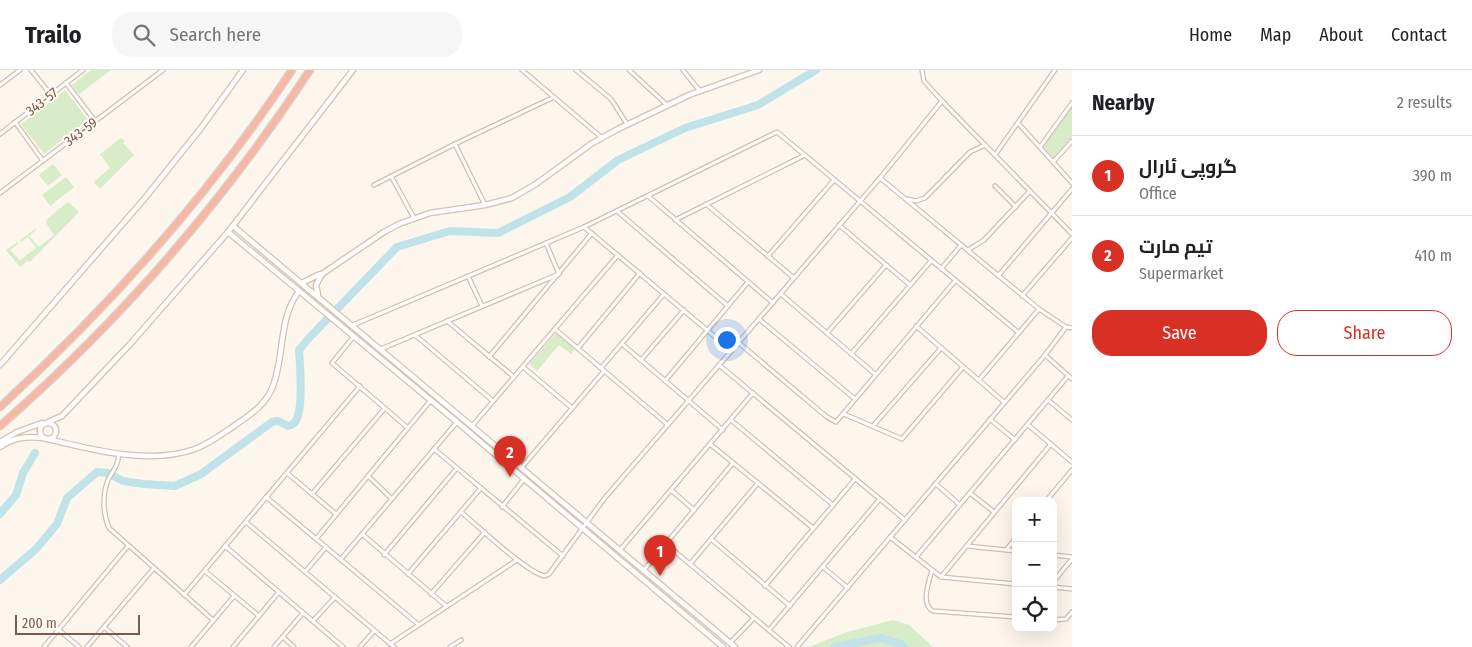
<!DOCTYPE html>
<meta charset="utf-8">
<style>
:root{--surface:#fff;--page:#f6f6f6;--text:#202124;--muted:#757577;--line:#e0e0e0;--accent:#d93025}
body{margin:0;font-family:"Fira Sans Condensed",Cairo,sans-serif;background:var(--page);color:var(--text)}
.controls{position:absolute;right:15px;bottom:15px;display:grid;overflow:hidden;border-radius:10px;box-shadow:0 5px 20px #0002}
.controls button{width:45px;height:45px;display:grid;place-items:center;padding:0;border:0;border-bottom:1px solid var(--line);background:var(--surface);color:var(--text);font:25px sans-serif}
.scale{position:absolute;left:15px;bottom:12px;width:125px;box-sizing:border-box;padding-left:5px;border:2px solid #7a5c4d;border-top:0;font-size:14px;line-height:18px;white-space:nowrap;color:#7a5c4d;-webkit-text-stroke:4px #fffaf3;paint-order:stroke}
.you{position:absolute;left:726px;top:269px;width:18px;height:18px;margin:-12px;border:4px solid #fff;border-radius:50%;background:#1a73e8;box-shadow:0 0 0 8px #1a73e833}
.badge{display:grid;place-items:center;width:32px;height:32px;border-radius:50%;background:var(--accent);color:#fff;font-size:16px;font-weight:700}
.pin{position:absolute;translate:-50% -41px;filter:drop-shadow(0 1px 2px #0008)}
.pin::after{content:'';position:absolute;top:26px;width:18px;height:15px;background:inherit;clip-path:polygon(0 0,100% 0,50% 100%)}
.list{margin:0;padding:0;list-style:none}
h2{display:flex;justify-content:space-between;align-items:center;height:65px;margin:0;padding:0 20px;font-size:21px}
h2 small{font-size:16px;font-weight:400;color:var(--muted)}
.list li{display:grid;grid-template-columns:32px 1fr auto;gap:15px;align-items:center;box-sizing:border-box;height:80px;padding:0 20px;border-top:1px solid var(--line)}
.list b{display:block;font-size:19px;white-space:nowrap}
.list p{margin:0;font-size:16px;white-space:nowrap;color:var(--muted)}
.list em{font-size:16px;font-style:normal;color:var(--muted)}
.actions{display:flex;gap:10px;padding:15px 20px}
.actions a{flex:1;padding:11px 0;border:1px solid var(--accent);border-radius:20px;text-align:center;font-size:18px;color:var(--accent)}
.actions .main{background:var(--accent);color:#fff}
.icon{flex:none;width:28px;height:28px;fill:none;stroke:currentColor;stroke-width:2;stroke-linecap:round;stroke-linejoin:round}
.map{position:relative;flex:none;width:1072px;height:577px;overflow:hidden}
header{display:flex;align-items:center;gap:30px;box-sizing:border-box;height:70px;padding:0 25px;background:var(--surface);border-bottom:1px solid var(--line)}
header strong{font-size:24px}
nav{display:flex;gap:28px;margin-inline-start:auto;font-size:18px}
.search{width:350px;height:45px;background:var(--page);display:flex;align-items:center;gap:12px;box-sizing:border-box;padding:0 18px;border-radius:20px;color:var(--muted);font-size:19px}
main{display:flex}
aside{flex:1;background:var(--surface)}
.map>svg:first-child{display:block}
.green{fill:#d8ecc9}
.lines{fill:none;stroke-linecap:round;stroke-linejoin:round}
.river{stroke:#bfe3e8;stroke-width:8}
.street-casing{stroke:#d1beb0;stroke-width:5.5}
.secondary-casing{stroke:#d6c0b0;stroke-width:7}
.highway-casing{stroke:#dad1cd;stroke-width:9}
.street{stroke:#fff;stroke-width:3}
.secondary{stroke:#fff;stroke-width:4.5}
.highway{stroke:#f7b7a3;stroke-width:6}
.labels{text-anchor:middle;dominant-baseline:central;stroke-width:4;stroke-linejoin:round;paint-order:stroke}
.street-label{font-size:14px;fill:#7a5c4d;stroke:#fffaf3}
</style>
<header>
<strong>Trailo</strong>
<div class="search"><svg class="icon" aria-label="search" viewBox="0 0 24 24"><circle cx="10" cy="10" r="6"/><path d="M15 15l6 6"/></svg>Search here</div>
<nav><a>Home</a><a>Map</a><a>About</a><a>Contact</a></nav>
</header>
<main>
<div class="map">
<svg width="1072" height="577" viewBox="0 0 1072 577">
<rect width="100%" height="100%" fill="#fdf6ec"/>
<g class="green">
<path d="M91,0H111L79,24L72,15Z"/>
<path d="M65,20L88,50L44,84L21,54Z"/>
<path d="M1072,36V67L1053,88L1043,76Z"/>
<path d="M121,68L125,71L123,73L134,85L100,119L94,112L110,98L100,84Z"/>
<path d="M53,94L62,105L48,116L39,105Z"/>
<path d="M66,107L74,117L50,136L42,125Z"/>
<path d="M68,132L79,142L30,192L27,191L20,197L6,180L18,172L19,173L10,180L20,190L36,178L28,167L21,172L20,170L35,159L36,160L29,166L39,177L54,165L46,153L47,149Z"/>
<path d="M556,263L575,279L571,284L559,275L537,301L529,294Z"/>
<path d="M893,550L909,555L933,577H809L847,562Z"/>
</g>
<g class="lines">
<g class="river">
<path d="M0,444L16,425L23,403L35,383"/>
<path d="M0,510L36,479L57,454L67,428L97,402L108,403L123,411L144,414L175,416L201,404L272,352L278,351L288,356C291,355 293,355 295,352C304,340 300,295 299,280L309,268L397,177L450,161L498,163L570,127L618,90L685,58L758,35L816,0"/>
<path d="M835,577L881,568L901,574L904,577"/>
</g>
<defs>
<g id="street">
<path d="M31,0L51,25"/>
<path d="M522,0L601,67"/>
<path d="M576,0L611,29L627,54"/>
<path d="M629,0L667,35"/>
<path d="M683,0L699,20"/>
<path d="M922,0L924,11L942,31L1072,164"/>
<path d="M66,13L95,51"/>
<path d="M0,15L20,0"/>
<path d="M15,52L43,91"/>
<path d="M1018,53L1072,113"/>
<path d="M0,64L83,0"/>
<path d="M455,74L485,135"/>
<path d="M1040,77L1072,33"/>
<path d="M995,85L1055,0"/>
<path d="M1053,92L1072,71"/>
<path d="M391,106L414,148"/>
<path d="M880,108L1039,239L1066,257L1072,258"/>
<path d="M374,115L455,74L554,27"/>
<path d="M995,116L1016,137"/>
<path d="M0,123L163,0"/>
<path d="M648,126L773,233"/>
<path d="M907,129L916,131L925,128L970,82L985,75"/>
<path d="M706,134L794,208"/>
<path d="M617,141L728,236"/>
<path d="M675,150L805,85"/>
<path d="M839,155L910,215"/>
<path d="M584,157L732,281"/>
<path d="M968,180L984,170L1030,121"/>
<path d="M768,186L834,110"/>
<path d="M941,199L961,175"/>
<path d="M468,206L482,236"/>
<path d="M998,206L1072,119"/>
<path d="M781,224L875,304"/>
<path d="M1022,226L1072,168"/>
<path d="M759,249L855,329"/>
<path d="M447,251L514,307"/>
<path d="M353,255L584,157L777,62L1019,263"/>
<path d="M916,256L1004,332"/>
<path d="M555,259L668,355"/>
<path d="M827,263L886,195"/>
<path d="M415,265L493,331"/>
<path d="M354,266L332,293L408,358"/>
<path d="M739,273L827,347L836,352L955,211"/>
<path d="M622,274L723,360"/>
<path d="M578,278L640,203"/>
<path d="M381,279L559,204L546,173"/>
<path d="M851,284L931,191"/>
<path d="M1045,285L1072,309"/>
<path d="M489,287L592,163"/>
<path d="M641,290L684,240"/>
<path d="M719,295L905,450"/>
<path d="M523,297L572,338"/>
<path d="M601,298L664,224"/>
<path d="M979,310L1039,239"/>
<path d="M665,311L748,212"/>
<path d="M1048,330L1072,350"/>
<path d="M844,344L902,369L963,297"/>
<path d="M990,349L1015,370"/>
<path d="M731,350L833,435"/>
<path d="M1028,355L1072,392"/>
<path d="M472,356L618,185"/>
<path d="M873,356L941,278"/>
<path d="M710,374L813,458"/>
<path d="M434,379L563,486"/>
<path d="M118,384C120,393 112,402 108,410C102,425 103,444 109,458L213,550"/>
<path d="M522,397L604,301"/>
<path d="M287,403L336,444"/>
<path d="M368,406L391,428"/>
<path d="M936,414L960,435"/>
<path d="M671,420L694,440"/>
<path d="M970,423L994,442"/>
<path d="M312,424L385,338"/>
<path d="M266,427L419,555"/>
<path d="M1046,431L1072,400"/>
<path d="M502,437L524,409"/>
<path d="M461,442C478,456 527,503 545,506L549,504L604,429L880,108L942,31"/>
<path d="M246,452L394,577"/>
<path d="M362,464L446,536"/>
<path d="M890,467L941,507L1016,514"/>
<path d="M316,469L431,330"/>
<path d="M711,469L790,536"/>
<path d="M666,474L789,577"/>
<path d="M225,476L343,577"/>
<path d="M967,476L1016,481"/>
<path d="M620,480L753,323"/>
<path d="M1006,480L1016,468"/>
<path d="M384,485L457,398"/>
<path d="M1053,485L1072,487"/>
<path d="M916,487L1068,306"/>
<path d="M341,489L457,352"/>
<path d="M690,494L758,413"/>
<path d="M823,497L848,518"/>
<path d="M644,500L733,393"/>
<path d="M932,500C929,512 920,534 933,541L1016,547"/>
<path d="M205,501L259,546"/>
<path d="M305,502L326,477"/>
<path d="M408,504L481,418"/>
<path d="M941,507L1051,374"/>
<path d="M1053,512L1072,489"/>
<path d="M765,516L855,409"/>
<path d="M1053,517L1072,519"/>
<path d="M431,524L485,462"/>
<path d="M184,525L360,316"/>
<path d="M1053,550L1066,549L1072,542"/>
<path d="M313,551L335,527"/>
<path d="M104,557L127,577"/>
<path d="M59,560L79,577"/>
<path d="M769,560L879,430"/>
<path d="M283,567L294,577"/>
<path d="M730,573L754,548"/>
<path d="M390,574L517,490"/>
<path d="M44,577L128,476"/>
<path d="M87,577L153,499"/>
<path d="M191,577L234,526"/>
<path d="M233,577L279,522"/>
<path d="M274,577L303,543"/>
<path d="M360,577L374,561"/>
<path d="M450,577L461,570"/>
<path d="M797,577L1045,285L1066,257"/>
</g>
<g id="secondary">
<path d="M233,156L735,577"/>
<path d="M228,162L457,352L723,577"/>
<path d="M302,213L318,205L322,204"/>
<path d="M318,225L316,215L322,204L384,162L399,154L430,143L485,135L512,128L536,114L591,74L616,60L689,25L759,0"/>
<path d="M0,295L145,128L201,58L243,0"/>
<path d="M48,352L62,346L132,272L228,162L353,0"/>
<circle cx="48" cy="361" r="8"/>
<path d="M48,369C92,380 151,395 195,379C209,374 222,364 234,356C250,345 266,335 273,316C285,284 278,249 299,221"/>
<path d="M0,372L17,362L42,353"/>
<path d="M0,377C14,367 27,366 44,368"/>
</g>
<g id="highway">
<path d="M0,337C110,236 210,124 292,0"/>
<path d="M0,356C118,253 224,131 310,0"/>
</g>
</defs>
<use href="#street" class="street-casing"/>
<use href="#secondary" class="secondary-casing"/>
<use href="#highway" class="highway-casing"/>
<use href="#street" class="street"/>
<use href="#secondary" class="secondary"/>
<use href="#highway" class="highway"/>
</g>
<g class="labels">
<g class="street-label">
<text transform="translate(42 32) rotate(-38)">343-57</text>
<text transform="translate(81 62) rotate(-37)">343-59</text>
</g>
</g>
</svg>
<div class="controls">
<button>+</button>
<button>−</button>
<button><svg class="icon" aria-label="locate" viewBox="0 0 24 24"><circle cx="12" cy="12" r="6"/><path d="M12 2v4M12 18v4M2 12h4M18 12h4"/></svg></button>
</div>
<div class="scale">200 m</div>
<div class="you"></div>
<div class="pin badge" style="left:660px;top:506px">1</div>
<div class="pin badge" style="left:510px;top:407px">2</div>
</div>
<aside>
<h2>Nearby<small>2 results</small></h2>
<ul class="list">
<li><span class="badge">1</span><div><b>گروپی ئارال</b><p>Office</p></div><em>390 m</em></li>
<li><span class="badge">2</span><div><b>تیم مارت</b><p>Supermarket</p></div><em>410 m</em></li>
</ul>
<div class="actions"><a class="main">Save</a><a>Share</a></div>
</aside>
</main>
